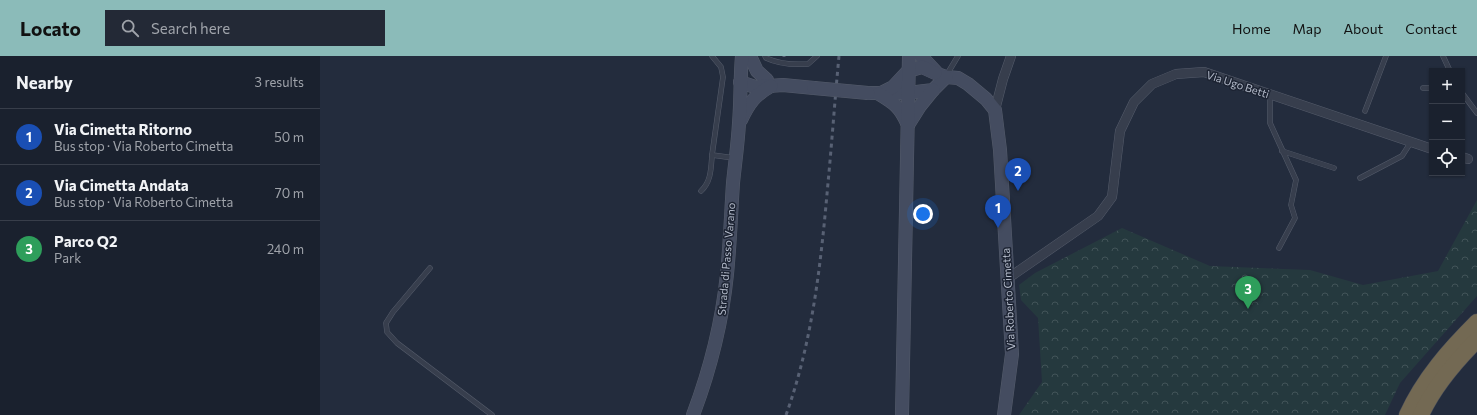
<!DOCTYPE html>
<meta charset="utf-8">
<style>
:root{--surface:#1a212e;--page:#232936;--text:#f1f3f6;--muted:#9fa3aa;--line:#383e4a;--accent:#8bbbb9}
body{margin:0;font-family:Commissioner,sans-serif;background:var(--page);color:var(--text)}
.controls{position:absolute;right:12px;top:12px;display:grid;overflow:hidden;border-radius:0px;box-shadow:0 1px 3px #0004}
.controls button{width:36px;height:36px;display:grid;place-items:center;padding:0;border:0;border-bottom:1px solid var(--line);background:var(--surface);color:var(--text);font:20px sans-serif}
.you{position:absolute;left:603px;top:158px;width:14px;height:14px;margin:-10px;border:3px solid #fff;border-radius:50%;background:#1a73e8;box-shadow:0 0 0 6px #1a73e833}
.badge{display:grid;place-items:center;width:26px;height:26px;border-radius:50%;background:var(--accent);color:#fff;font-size:13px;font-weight:700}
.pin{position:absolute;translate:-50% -33px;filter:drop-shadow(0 1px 2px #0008)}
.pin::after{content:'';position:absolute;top:21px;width:14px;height:12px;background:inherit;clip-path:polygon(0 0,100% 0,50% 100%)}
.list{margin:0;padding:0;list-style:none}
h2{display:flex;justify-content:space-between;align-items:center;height:52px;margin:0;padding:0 16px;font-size:17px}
h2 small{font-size:13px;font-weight:400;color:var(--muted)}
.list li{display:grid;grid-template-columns:26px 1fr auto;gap:12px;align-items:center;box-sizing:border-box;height:56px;padding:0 16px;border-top:1px solid var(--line)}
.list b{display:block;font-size:15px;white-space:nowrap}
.list p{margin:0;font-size:13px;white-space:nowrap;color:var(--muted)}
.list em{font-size:13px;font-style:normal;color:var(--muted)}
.icon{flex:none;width:22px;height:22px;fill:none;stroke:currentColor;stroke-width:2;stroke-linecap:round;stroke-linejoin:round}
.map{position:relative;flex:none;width:1157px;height:359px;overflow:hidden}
header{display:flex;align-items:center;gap:24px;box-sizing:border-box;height:56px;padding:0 20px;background:var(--accent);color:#111}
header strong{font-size:19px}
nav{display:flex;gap:22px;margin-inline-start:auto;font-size:14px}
.search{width:280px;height:36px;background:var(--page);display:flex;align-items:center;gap:10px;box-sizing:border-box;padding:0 14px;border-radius:0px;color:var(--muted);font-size:15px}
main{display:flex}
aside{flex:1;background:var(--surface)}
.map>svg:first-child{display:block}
.forest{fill:url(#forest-crowns)}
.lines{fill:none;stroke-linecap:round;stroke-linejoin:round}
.lane-casing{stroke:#555c6b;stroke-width:5.5}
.street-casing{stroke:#555c6b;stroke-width:10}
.secondary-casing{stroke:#555c6b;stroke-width:14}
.highway-casing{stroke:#424958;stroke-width:17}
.lane{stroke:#373e4d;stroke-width:4.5}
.street{stroke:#373e4d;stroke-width:9}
.secondary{stroke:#444c60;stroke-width:13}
.highway{stroke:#736953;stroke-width:16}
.rail{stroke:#586174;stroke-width:3;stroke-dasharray:4 4;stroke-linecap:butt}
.secondary-bridge-casing{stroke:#555c6b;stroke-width:14;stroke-linecap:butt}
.secondary-bridge{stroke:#444c60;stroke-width:13}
.labels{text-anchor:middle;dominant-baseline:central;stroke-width:3;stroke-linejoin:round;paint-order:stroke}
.street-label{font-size:11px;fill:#b2b9c8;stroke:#1c2332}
</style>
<header>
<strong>Locato</strong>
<div class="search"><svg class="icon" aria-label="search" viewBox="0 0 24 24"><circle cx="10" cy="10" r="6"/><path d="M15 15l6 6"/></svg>Search here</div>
<nav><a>Home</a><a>Map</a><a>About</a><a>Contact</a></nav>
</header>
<main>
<aside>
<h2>Nearby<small>3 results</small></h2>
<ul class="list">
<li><span class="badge" style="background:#1a4fb4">1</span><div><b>Via Cimetta Ritorno</b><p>Bus stop · Via Roberto Cimetta</p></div><em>50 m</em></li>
<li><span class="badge" style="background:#1a4fb4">2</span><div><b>Via Cimetta Andata</b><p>Bus stop · Via Roberto Cimetta</p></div><em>70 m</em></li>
<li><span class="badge" style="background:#2e9e5b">3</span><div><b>Parco Q2</b><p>Park</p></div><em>240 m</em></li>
</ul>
</aside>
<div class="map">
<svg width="1157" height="359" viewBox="0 0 1157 359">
<defs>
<pattern id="forest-crowns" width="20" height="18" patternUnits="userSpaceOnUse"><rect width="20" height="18" fill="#25393e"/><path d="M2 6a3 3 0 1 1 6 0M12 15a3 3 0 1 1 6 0" fill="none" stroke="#425458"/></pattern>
</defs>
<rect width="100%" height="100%" fill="#232c3d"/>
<path class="forest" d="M1157,144V240L1080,327L1065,359H699L722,326L718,262L701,244L699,229L715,217L802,172L890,210L990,214L1043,229L1118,215Z"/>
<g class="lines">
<defs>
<g id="lane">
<path d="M392,0L401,11L403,21L392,99L414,102"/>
<path d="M445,0L446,2C459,8 474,9 488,8L497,0"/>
<path d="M1123,0L1130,15"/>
<path d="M626,20L638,0"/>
<path d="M1103,32H1112"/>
<path d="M1142,37L1157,57"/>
<path d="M950,38V67L976,124L971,149L975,162L959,192"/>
<path d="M1045,55L1066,0"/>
<path d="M962,95L1014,112"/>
<path d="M1040,122L1082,100L1091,86"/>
<path d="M381,135C391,126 391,113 392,99"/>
<path d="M110,212L73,256L66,267L67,276L77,287L172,359"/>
</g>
<g id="street">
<path d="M675,54L683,23L691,0"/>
<path d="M1142,101L1148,103"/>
<path d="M687,223L778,160L792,141L800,75L814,46L832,28L856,18L884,16L1112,93"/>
</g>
<g id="secondary">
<path d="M430,0L437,15L447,24"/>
<path d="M601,0L618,18L626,21L638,22L648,28L666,43L675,54L680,94L692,298L684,359"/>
<path d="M420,26L435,31L463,29L494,32"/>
<path d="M548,37H588L613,34L626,21"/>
<path d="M561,37L573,31L588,15L602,11L615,17"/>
<path d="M559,38C574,47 580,51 587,67"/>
<path d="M421,64C429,47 435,39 451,30"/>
<path d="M588,69L600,50L613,34"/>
<path d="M373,359C390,314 402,267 407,218C410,188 411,157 413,127C415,107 418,87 419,67C421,44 420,22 422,0"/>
<path d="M582,359L589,0"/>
</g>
<g id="highway">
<path d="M1087,359C1104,322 1129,294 1157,266"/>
<path d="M1101,359C1114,330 1135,306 1157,284"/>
</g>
</defs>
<use href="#lane" class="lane-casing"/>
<use href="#street" class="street-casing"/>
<use href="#secondary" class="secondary-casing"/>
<use href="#highway" class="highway-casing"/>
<use href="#lane" class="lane"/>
<use href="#street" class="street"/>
<use href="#secondary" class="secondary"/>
<use href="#highway" class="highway"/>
<g class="rail">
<path d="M464,1V0"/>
<path d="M466,359C493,284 501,206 508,127C512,85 515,42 519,0"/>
</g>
<defs>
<path id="secondary-bridge" d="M494,32L548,37"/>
</defs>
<use href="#secondary-bridge" class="secondary-bridge-casing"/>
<use href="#secondary-bridge" class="secondary-bridge"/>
</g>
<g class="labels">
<g class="street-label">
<text transform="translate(918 28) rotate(18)">Via Ugo Betti</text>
<text transform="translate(406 203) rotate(-85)">Strada di Passo Varano</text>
<text transform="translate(688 243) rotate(-93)">Via Roberto Cimetta</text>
</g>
</g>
</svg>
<div class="controls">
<button>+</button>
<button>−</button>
<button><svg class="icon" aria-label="locate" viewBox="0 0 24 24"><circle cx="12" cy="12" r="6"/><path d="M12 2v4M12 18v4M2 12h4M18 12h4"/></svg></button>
</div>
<div class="you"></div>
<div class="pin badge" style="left:678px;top:172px;background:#1a4fb4">1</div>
<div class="pin badge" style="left:698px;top:135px;background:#1a4fb4">2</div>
<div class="pin badge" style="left:928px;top:253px;background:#2e9e5b">3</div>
</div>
</main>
